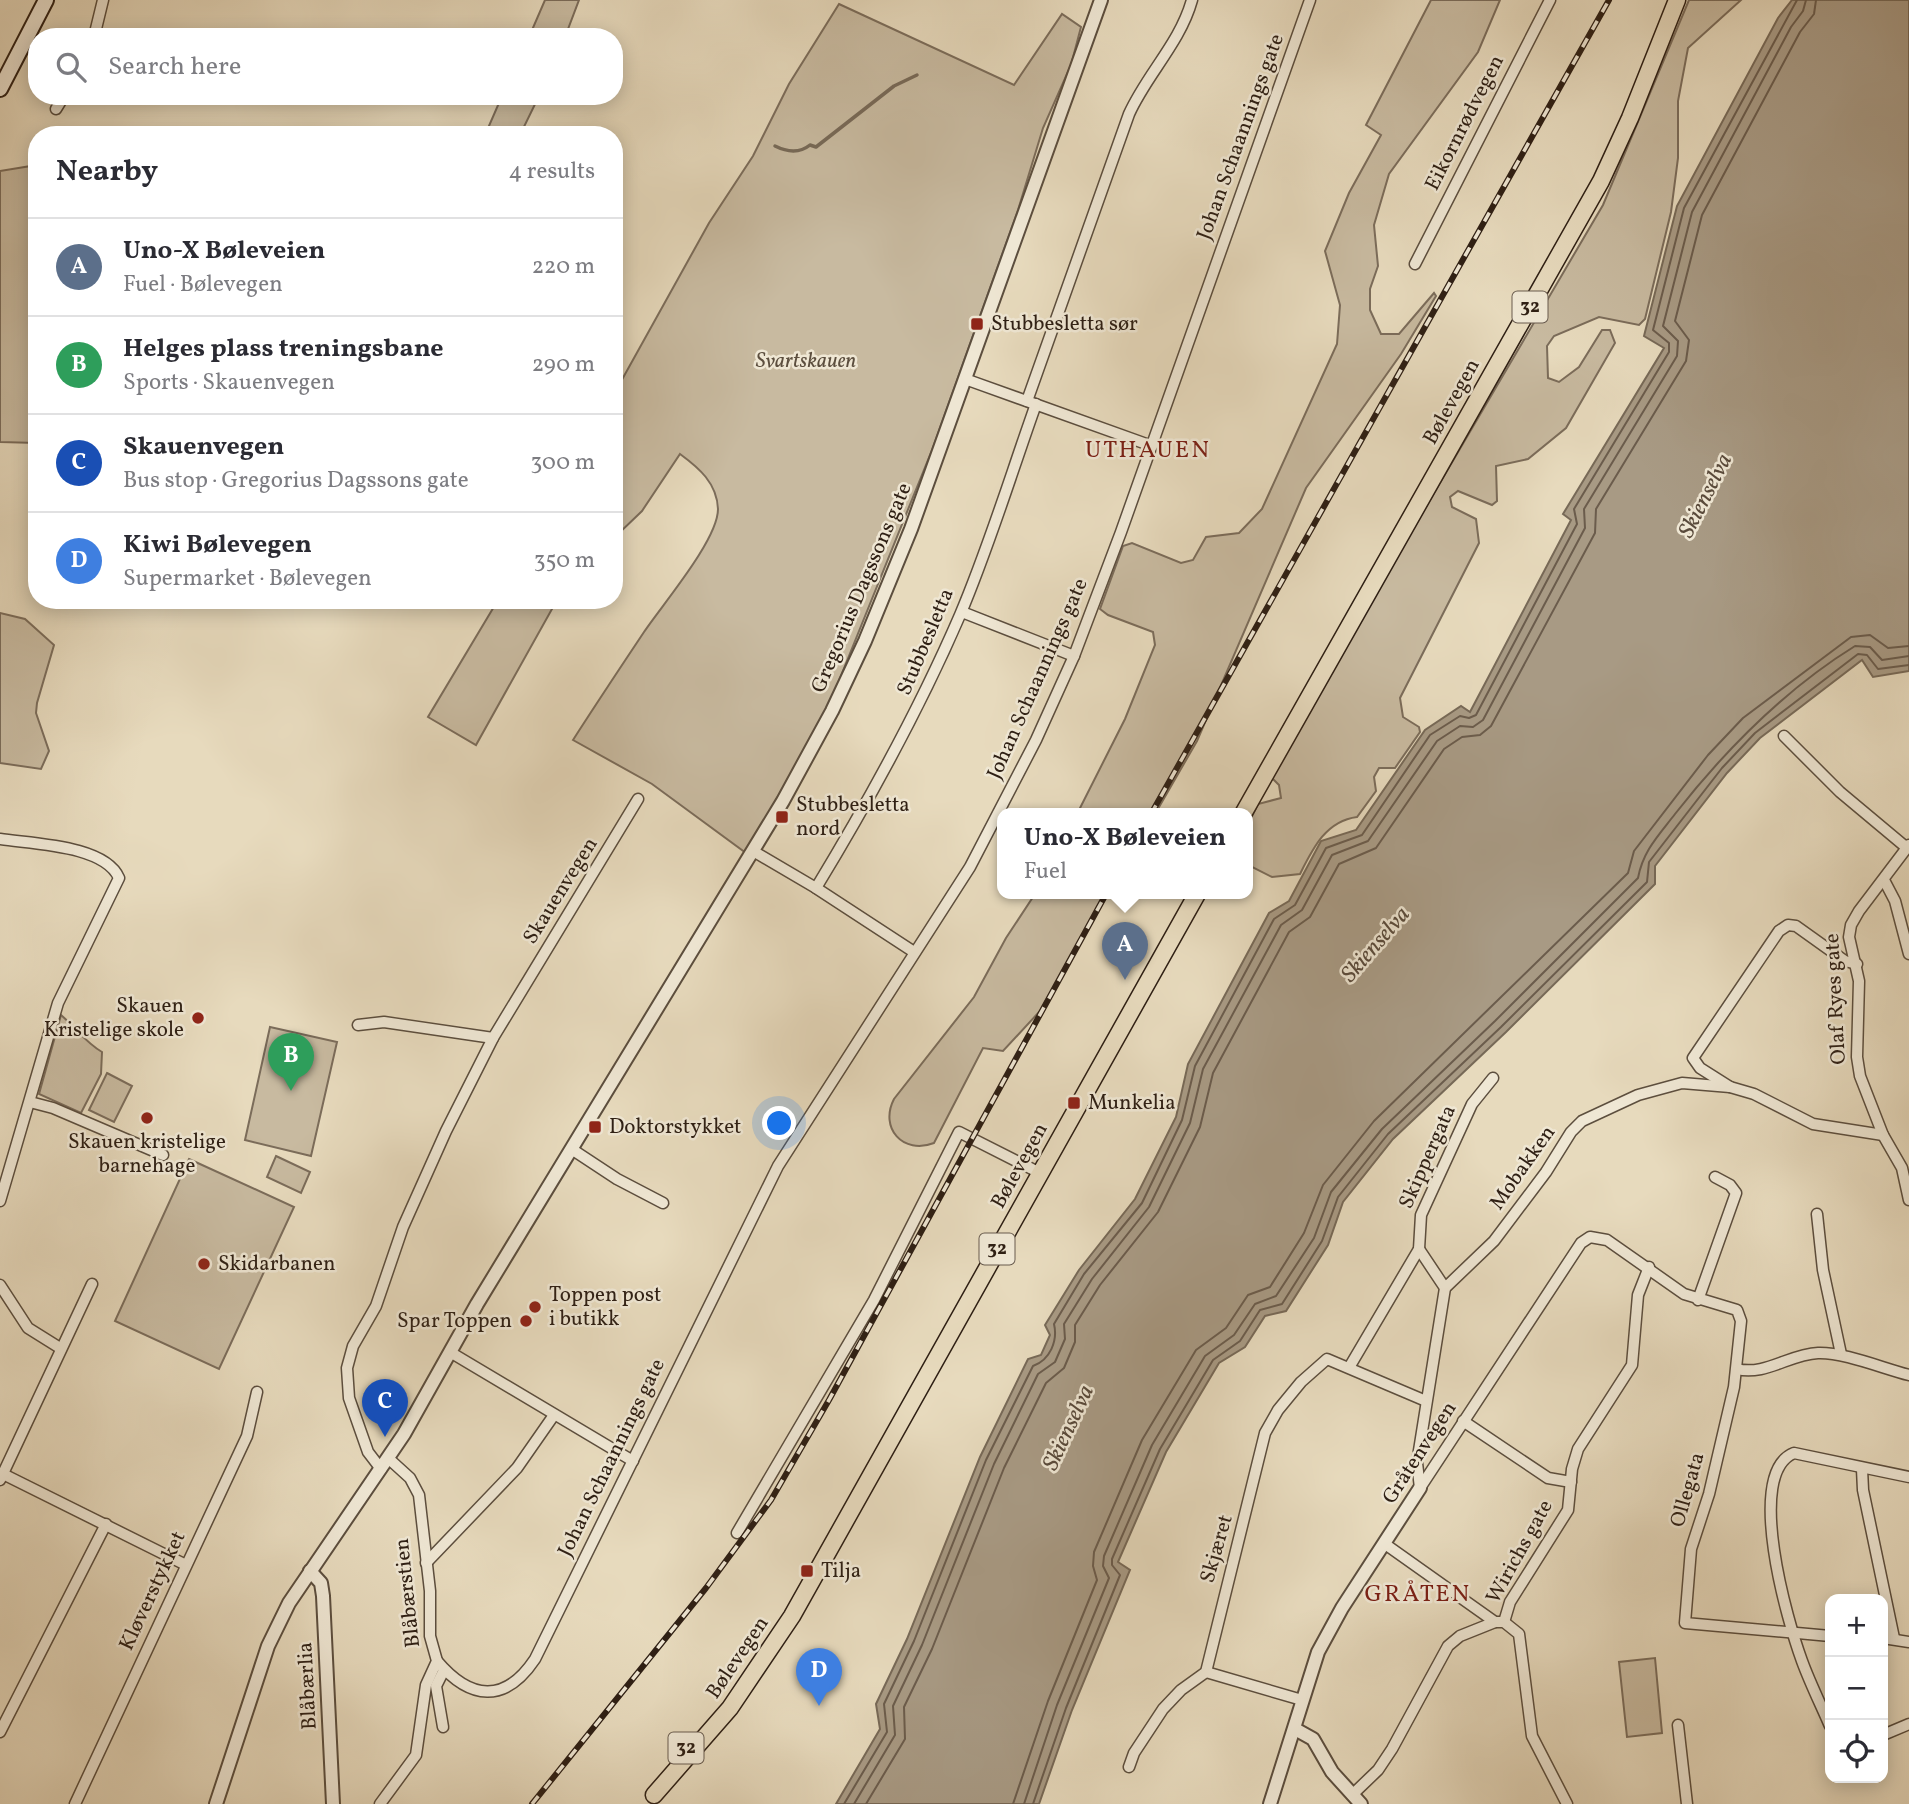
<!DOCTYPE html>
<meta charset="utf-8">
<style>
:root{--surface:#fff;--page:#f7f7f7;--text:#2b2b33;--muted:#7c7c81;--line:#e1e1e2;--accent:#111827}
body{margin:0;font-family:Vollkorn,serif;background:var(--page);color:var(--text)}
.controls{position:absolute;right:21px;bottom:21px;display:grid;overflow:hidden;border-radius:14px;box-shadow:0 4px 18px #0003}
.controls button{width:63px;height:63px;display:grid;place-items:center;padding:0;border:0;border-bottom:2px solid var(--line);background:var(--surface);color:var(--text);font:35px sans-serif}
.you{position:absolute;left:780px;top:1124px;width:24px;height:24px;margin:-18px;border:5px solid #fff;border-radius:50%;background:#1a73e8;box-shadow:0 0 0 10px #1a73e833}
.badge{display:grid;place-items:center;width:46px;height:46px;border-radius:50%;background:var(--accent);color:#fff;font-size:23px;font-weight:700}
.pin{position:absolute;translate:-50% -58px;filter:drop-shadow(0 2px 4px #0008)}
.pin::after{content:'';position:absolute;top:37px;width:24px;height:21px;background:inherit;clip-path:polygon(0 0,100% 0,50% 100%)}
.popup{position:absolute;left:997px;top:808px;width:256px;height:91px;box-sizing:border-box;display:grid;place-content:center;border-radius:14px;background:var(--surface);filter:drop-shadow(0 2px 5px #0005);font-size:23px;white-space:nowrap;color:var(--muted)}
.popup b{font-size:26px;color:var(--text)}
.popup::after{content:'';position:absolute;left:50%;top:100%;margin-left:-14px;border:14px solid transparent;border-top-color:var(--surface)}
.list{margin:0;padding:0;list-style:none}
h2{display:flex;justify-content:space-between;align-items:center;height:91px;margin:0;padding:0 28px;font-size:30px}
h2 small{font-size:23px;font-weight:400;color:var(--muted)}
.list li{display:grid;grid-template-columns:46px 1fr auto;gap:21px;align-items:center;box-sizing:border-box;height:98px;padding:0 28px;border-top:2px solid var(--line)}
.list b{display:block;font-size:26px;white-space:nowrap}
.list p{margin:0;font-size:23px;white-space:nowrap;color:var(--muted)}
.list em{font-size:23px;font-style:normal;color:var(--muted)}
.icon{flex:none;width:38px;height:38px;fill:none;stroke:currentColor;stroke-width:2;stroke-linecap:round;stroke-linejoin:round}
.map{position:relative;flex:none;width:1909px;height:1804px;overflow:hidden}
.search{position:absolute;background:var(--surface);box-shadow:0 4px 18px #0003;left:28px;top:28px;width:595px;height:77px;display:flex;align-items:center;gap:18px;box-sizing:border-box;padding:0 24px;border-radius:28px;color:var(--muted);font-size:26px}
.panel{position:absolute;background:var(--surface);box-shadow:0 4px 18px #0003;left:28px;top:126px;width:595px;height:483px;border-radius:28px}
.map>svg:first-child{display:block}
.green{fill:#c8baa0;stroke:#7b6c5a;stroke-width:2}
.water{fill:#a89a84;stroke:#776957;stroke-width:2}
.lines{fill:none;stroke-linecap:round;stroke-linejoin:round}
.shore{stroke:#6b5c4c;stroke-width:2}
.stream{stroke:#776957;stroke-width:3.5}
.minor-casing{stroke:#5c4e3e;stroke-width:13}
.tertiary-casing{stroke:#5c4e3e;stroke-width:16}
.secondary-casing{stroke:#2e1f14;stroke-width:18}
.primary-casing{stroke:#2e1f14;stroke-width:19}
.minor{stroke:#efe7d4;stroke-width:10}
.tertiary{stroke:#efe7d4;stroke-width:12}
.secondary{stroke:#efe7d4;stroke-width:14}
.primary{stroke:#e7dabd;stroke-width:16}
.rail-casing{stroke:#2e1f14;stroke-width:6}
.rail{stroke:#efe7d4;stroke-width:3.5;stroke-dasharray:10;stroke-linecap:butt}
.poi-dot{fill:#8f2418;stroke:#efe7d4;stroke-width:2.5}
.labels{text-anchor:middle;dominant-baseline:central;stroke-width:5;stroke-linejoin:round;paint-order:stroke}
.shield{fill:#efe7d4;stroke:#685b4e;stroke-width:2}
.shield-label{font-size:19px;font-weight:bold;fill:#2e1f14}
.street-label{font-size:21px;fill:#2e1f14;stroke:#efe7d4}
.poi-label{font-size:21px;fill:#2e1f14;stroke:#efe7d4;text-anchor:start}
.park-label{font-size:21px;font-style:italic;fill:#5c4e3e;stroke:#efe7d4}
.water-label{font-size:23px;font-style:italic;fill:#594a3b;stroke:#efe7d4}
.quarter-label{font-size:24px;letter-spacing:2px;fill:#7a1f14;stroke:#efe7d4}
</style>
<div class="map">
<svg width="1909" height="1804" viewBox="0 0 1909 1804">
<rect width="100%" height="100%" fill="#e7dabd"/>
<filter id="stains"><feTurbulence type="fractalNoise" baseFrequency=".00286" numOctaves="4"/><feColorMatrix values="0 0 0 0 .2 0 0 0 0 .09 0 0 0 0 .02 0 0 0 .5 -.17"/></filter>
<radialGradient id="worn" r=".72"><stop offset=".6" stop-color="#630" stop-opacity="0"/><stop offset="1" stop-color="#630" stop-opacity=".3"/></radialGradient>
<g class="green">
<path d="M545,0H579L565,37H529Z"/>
<path d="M1431,0H1500L1478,52L1389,174L1374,225L1378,266L1370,289V310L1381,334H1399L1434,293L1436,296L1401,354L1306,488L1197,741L1155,814H1077L1125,719L1155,645L1153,632L1108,615L1100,609L1123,546L1132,543L1181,563L1193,560L1206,537L1239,533L1262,509L1337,344L1340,305L1325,251L1349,193L1381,135L1366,125Z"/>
<path d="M1689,0H1741L1688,48L1678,101V158L1671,212L1645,319L1639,325L1599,317L1554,336L1547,346L1548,378L1559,382L1579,367L1602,330H1610L1615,343L1566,428L1528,459L1496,466L1497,501L1492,505L1458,491L1450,497L1452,507L1476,519L1479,543L1400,698L1403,717L1419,727L1420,732L1395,768H1379L1374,777L1376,791L1357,817C1326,821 1313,848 1300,874L1272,877L1248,865V824L1258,804L1281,798L1279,785L1271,777L1353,631L1603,205Z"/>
<path d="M839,4L1014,85L1062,14L1081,27L1071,65L1043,128L1018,210L932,450L828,708L746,853L652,784L573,740C596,704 620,668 644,632C662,605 718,540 718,509C717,483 699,468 680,454L642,511L614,538V394L709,223L753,156L789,84Z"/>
<path d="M502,96H539L520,135H485Z"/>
<path d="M37,165V443L0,442V171Z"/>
<path d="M498,600H557L476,745L428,717Z"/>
<path d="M0,613L25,619L54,645L37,703L36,713L49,751L41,769L0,763Z"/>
<path d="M1035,894H1108L1040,1011L1003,1051L983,1048L934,1143C903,1155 879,1128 894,1099L974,997L1006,938Z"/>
<path d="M61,1015C76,1028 85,1042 102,1052L101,1074L81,1113L39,1094Z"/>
<path d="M270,1027L337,1042L311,1156L245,1140Z"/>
<path d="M107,1073L132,1086L114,1122L89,1110Z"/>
<path d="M276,1156L310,1172L301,1193L267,1177Z"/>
<path d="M189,1159L294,1207L219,1369L115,1321Z"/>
<path d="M1655,1658L1662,1733L1627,1737L1619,1662Z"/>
</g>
<path class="water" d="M1792,0H1909V671L1873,677L1862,660L1760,738L1727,773L1655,866V884L1506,1032L1393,1139L1343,1202L1328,1245L1286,1311L1265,1316L1245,1347L1219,1363L1166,1452L1118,1562L1130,1570L1072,1710L1039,1804H836L880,1729L876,1704L907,1639L980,1457L1028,1359L1041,1355L1050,1335L1045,1325L1079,1270L1135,1199L1176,1117L1188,1064L1269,913L1289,901L1321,841L1356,830L1425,730L1461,706L1470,712L1571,520L1563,514L1664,348L1644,336L1677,206L1778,18Z"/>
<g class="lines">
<g class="shore">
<path d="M844,1804L887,1732L884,1704L914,1641L986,1460L1033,1366C1050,1360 1058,1341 1054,1324L1084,1274L1142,1203L1182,1120L1195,1066L1274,919L1295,905L1326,848L1362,835L1430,735L1460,716L1469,718L1476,715L1577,524L1574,509L1669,352V343L1653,330L1684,208L1797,0"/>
<path d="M854,1804L895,1735L893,1706L922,1645L994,1464L1038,1374L1055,1362L1065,1339L1064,1324L1092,1279L1149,1207L1190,1123L1203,1069L1281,925L1302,910L1332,855L1368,841L1437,741L1460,726L1473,727L1483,720L1585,528L1584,509L1677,356L1678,341L1663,326L1692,212L1791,27L1803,11L1806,0"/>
<path d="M866,1804L905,1739L904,1707L932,1649L1004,1468L1046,1383L1064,1368L1075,1342V1325L1100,1285L1158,1212L1200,1127L1213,1073L1289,932L1310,917L1339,864L1376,848L1444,749L1462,737L1480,735L1491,726L1595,533L1596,509L1686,361L1689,340L1675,321L1702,215L1800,32L1814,14L1816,0"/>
<path d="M1013,1804L1048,1701L1097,1580L1093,1566L1094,1552L1142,1440L1196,1350L1226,1328L1248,1295L1270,1287L1304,1233L1323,1185L1374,1121L1628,873L1634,851L1708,755L1743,718L1851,637L1870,635L1888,648L1909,646"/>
<path d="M1024,1804L1057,1705L1109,1578L1103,1566L1104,1556L1152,1445L1205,1356L1234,1335L1255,1304L1276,1296L1314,1238L1331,1192L1382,1129L1495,1021L1638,878C1643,851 1658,836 1675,814C1726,749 1784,690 1855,646L1870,647L1882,660L1909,656"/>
<path d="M1033,1804L1066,1708L1120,1575L1112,1565V1559L1160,1449L1213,1360L1240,1341L1260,1310L1282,1304L1322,1241L1338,1197L1388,1134L1501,1027L1647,882L1649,862L1722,768L1755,733L1858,654L1867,655L1878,669L1909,665"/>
</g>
<path class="stream" d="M775,146C787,152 800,153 810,145L816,147L894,86L917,75"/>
<defs>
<g id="minor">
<path d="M94,37L103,0"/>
<path d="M56,109L64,96"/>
<path d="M1415,264L1550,0"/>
<path d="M965,379L1152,446"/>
<path d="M1027,401L1129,114C1147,74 1180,43 1192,0"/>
<path d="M962,612L1074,656"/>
<path d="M1784,736L1840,792L1907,848"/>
<path d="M0,839C32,844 105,845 119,878L58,1003L0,1201"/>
<path d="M1909,845L1859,911L1851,925L1849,937L1859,981L1857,1057L1860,1076L1883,1135L1902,1168L1909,1200"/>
<path d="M753,851L816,888L914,952"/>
<path d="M1884,880L1895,901L1909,954"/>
<path d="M816,888C870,799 919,710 960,615C989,547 1011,474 1036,404"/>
<path d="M358,1025L384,1022L493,1038"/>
<path d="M1730,1087L1700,1068L1693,1058L1779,931L1788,925L1796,926L1845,961L1857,964"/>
<path d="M30,1102L53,1108L163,1155"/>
<path d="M573,1150L617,1179L663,1203"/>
<path d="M1817,1214L1823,1270L1841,1354"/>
<path d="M1419,1249L1445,1288L1417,1463L1420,1488"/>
<path d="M0,1285L28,1328L60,1348"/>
<path d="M1445,1288L1494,1241L1546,1172L1571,1132L1582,1121L1638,1095L1682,1083L1730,1087L1754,1094L1813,1124L1883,1135"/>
<path d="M1698,1300L1736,1193L1730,1185L1715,1177"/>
<path d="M450,1352L633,1461"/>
<path d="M1350,1366L1419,1249L1421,1215L1472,1104L1493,1078"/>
<path d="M1737,1369C1765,1376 1790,1354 1818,1353C1843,1352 1882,1368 1909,1375"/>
<path d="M1463,1421L1548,1478L1571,1482"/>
<path d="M381,1469L368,1452L349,1398L347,1368L353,1346L376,1306L403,1227L446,1131L493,1038L638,799"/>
<path d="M1862,1469L1863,1490L1894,1638"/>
<path d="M3,1474L186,1565"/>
<path d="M0,1480L92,1284"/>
<path d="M1420,1488L1581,1243L1590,1237L1607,1240L1684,1294L1737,1310L1741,1321L1734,1387L1709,1494L1691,1549L1685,1623L1830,1636"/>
<path d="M737,1533L874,1300L959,1132L1040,1173"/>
<path d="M1385,1544L1495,1622H1504L1519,1634L1532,1736L1567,1804"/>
<path d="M426,1563L517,1468L554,1415"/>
<path d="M1504,1622L1510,1602L1568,1510L1572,1469L1578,1449L1632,1365L1638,1295L1649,1267"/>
<path d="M1883,1638L1909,1642"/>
<path d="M437,1661C470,1700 505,1704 535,1659L778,1166L970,867L1036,740L1074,656L1121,532L1310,0"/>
<path d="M1206,1672L1302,1700"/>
<path d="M1678,1725L1687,1804"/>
<path d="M1830,1726C1821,1705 1810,1683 1802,1661C1788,1623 1744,1473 1794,1453L1909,1477"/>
<path d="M443,1727L436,1686L444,1670"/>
<path d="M0,1732L106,1524"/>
<path d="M1883,1735L1909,1724"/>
<path d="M1129,1767L1134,1753L1163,1709L1181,1690L1206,1672L1265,1433L1278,1410L1301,1382L1327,1359L1426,1401"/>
<path d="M1352,1795L1378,1770L1392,1749L1448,1646L1460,1636L1495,1622"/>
<path d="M75,1804L247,1436L257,1392"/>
<path d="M380,1804L416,1755L426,1685L437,1661L430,1636V1591L419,1495L410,1478L388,1458"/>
</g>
<g id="tertiary">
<path d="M310,1571L321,1583L323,1596L333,1804"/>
<path d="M1295,1729L1313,1739L1332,1772L1361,1804"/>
<path d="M216,1804L268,1646L289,1603L404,1434L477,1304L783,801L832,711L865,641L911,529L1101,0"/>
<path d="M1270,1804L1318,1652L1342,1608L1420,1488"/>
</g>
<path id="secondary" d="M0,89L46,0"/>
<g id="primary">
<path d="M1243,814L1601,181L1630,118L1677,0"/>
<path d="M654,1795L730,1708L792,1616L1197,894"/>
</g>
</defs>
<use href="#minor" class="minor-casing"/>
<use href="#tertiary" class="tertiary-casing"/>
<use href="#secondary" class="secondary-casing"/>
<use href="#primary" class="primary-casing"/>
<use href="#minor" class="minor"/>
<use href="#tertiary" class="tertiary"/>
<use href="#secondary" class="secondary"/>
<use href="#primary" class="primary"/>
<defs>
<g id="rail">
<path d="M1151,814L1609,0"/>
<path d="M532,1804L706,1588L771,1500L829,1400L1106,894"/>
</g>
</defs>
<use href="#rail" class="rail-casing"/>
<use href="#rail" class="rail"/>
</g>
<g class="poi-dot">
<rect x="970" y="317" width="14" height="14" rx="3.5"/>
<rect x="775" y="810" width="14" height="14" rx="3.5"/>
<circle cx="198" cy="1018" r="7"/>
<rect x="1067" y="1096" width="14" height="14" rx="3.5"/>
<circle cx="147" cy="1118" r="7"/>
<rect x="588" y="1120" width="14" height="14" rx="3.5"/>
<circle cx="204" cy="1264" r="7"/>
<circle cx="535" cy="1307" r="7"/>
<circle cx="526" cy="1321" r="7"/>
<rect x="800" y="1564" width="14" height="14" rx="3.5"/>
</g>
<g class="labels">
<g class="shield">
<rect x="1512.5" y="291.5" width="35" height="31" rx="5"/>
<rect x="979.5" y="1233.5" width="35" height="31" rx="5"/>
<rect x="668.5" y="1732.5" width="35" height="31" rx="5"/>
</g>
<g class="shield-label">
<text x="1530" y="307">32</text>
<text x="997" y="1249">32</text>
<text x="686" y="1748">32</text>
</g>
<g class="street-label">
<text transform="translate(1465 123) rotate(-63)">Eikornrødvegen</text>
<text transform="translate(1241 137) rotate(-70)">Johan Schaannings gate</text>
<text transform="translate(1452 402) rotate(-61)">Bølevegen</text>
<text transform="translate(862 588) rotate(-67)">Gregorius Dagssons gate</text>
<text transform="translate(926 642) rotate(-67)">Stubbesletta</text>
<text transform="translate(1038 679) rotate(-66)">Johan Schaannings gate</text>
<text transform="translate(561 891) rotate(-58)">Skauenvegen</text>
<text transform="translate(1836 999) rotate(-93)">Olaf Ryes gate</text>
<text transform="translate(1428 1157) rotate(-66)">Skippergata</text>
<text transform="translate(1020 1166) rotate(-61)">Bølevegen</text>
<text transform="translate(1523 1168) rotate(-55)">Mobakken</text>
<text transform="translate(1420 1453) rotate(-57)">Gråtenvegen</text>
<text transform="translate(612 1458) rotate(-64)">Johan Schaannings gate</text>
<text transform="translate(1688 1490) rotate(-74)">Ollegata</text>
<text transform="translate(1217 1549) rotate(-74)">Skjæret</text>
<text transform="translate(1520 1552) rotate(-61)">Wirichs gate</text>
<text transform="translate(153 1591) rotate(-65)">Kløverstykket</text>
<text transform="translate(408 1593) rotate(-96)">Blåbærstien</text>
<text transform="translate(738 1658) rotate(-56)">Bølevegen</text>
<text transform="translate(308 1686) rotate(-93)">Blåbærlia</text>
</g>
<g class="poi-label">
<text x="991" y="324">Stubbesletta sør</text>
<text x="796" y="805">Stubbesletta<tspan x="796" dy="24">nord</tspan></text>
<text x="184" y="1006" text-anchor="end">Skauen<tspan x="184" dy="24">Kristelige skole</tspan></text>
<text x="1088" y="1103">Munkelia</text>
<text x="609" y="1127">Doktorstykket</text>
<text x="147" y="1142" text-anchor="middle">Skauen kristelige<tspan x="147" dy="24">barnehage</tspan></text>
<text x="218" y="1264">Skidarbanen</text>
<text x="549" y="1295">Toppen post<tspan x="549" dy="24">i butikk</tspan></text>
<text x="512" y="1321" text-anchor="end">Spar Toppen</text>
<text x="821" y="1571">Tilja</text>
</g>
<g class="park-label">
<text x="806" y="361">Svartskauen</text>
</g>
<g class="water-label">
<text transform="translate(1706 496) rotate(-63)">Skienselva</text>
<text transform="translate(1376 945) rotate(-49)">Skienselva</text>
<text transform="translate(1069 1428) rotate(-65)">Skienselva</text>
</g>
<g class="quarter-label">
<text x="1148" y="451">UTHAUEN</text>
<text x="1418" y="1595">GRÅTEN</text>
</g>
</g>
<rect width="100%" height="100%" filter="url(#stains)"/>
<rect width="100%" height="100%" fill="url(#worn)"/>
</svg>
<div class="controls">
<button>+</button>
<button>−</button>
<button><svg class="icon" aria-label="locate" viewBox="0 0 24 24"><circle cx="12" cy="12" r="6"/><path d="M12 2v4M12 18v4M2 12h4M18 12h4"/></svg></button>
</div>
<div class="you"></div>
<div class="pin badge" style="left:1125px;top:980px;background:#5c6f8a">A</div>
<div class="popup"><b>Uno-X Bøleveien</b>Fuel</div>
<div class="pin badge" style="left:291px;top:1091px;background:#2e9e5b">B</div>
<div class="pin badge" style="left:385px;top:1437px;background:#1a4fb4">C</div>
<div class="pin badge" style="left:819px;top:1706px;background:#3f7fe0">D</div>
<div class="search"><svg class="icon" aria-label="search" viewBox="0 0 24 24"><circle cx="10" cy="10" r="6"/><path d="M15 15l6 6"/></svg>Search here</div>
<section class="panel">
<h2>Nearby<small>4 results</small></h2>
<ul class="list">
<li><span class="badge" style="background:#5c6f8a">A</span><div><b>Uno-X Bøleveien</b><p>Fuel · Bølevegen</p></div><em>220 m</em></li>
<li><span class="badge" style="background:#2e9e5b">B</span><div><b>Helges plass treningsbane</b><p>Sports · Skauenvegen</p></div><em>290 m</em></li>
<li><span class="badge" style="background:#1a4fb4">C</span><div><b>Skauenvegen</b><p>Bus stop · Gregorius Dagssons gate</p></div><em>300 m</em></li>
<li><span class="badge" style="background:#3f7fe0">D</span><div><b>Kiwi Bølevegen</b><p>Supermarket · Bølevegen</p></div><em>350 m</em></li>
</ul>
</section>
</div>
